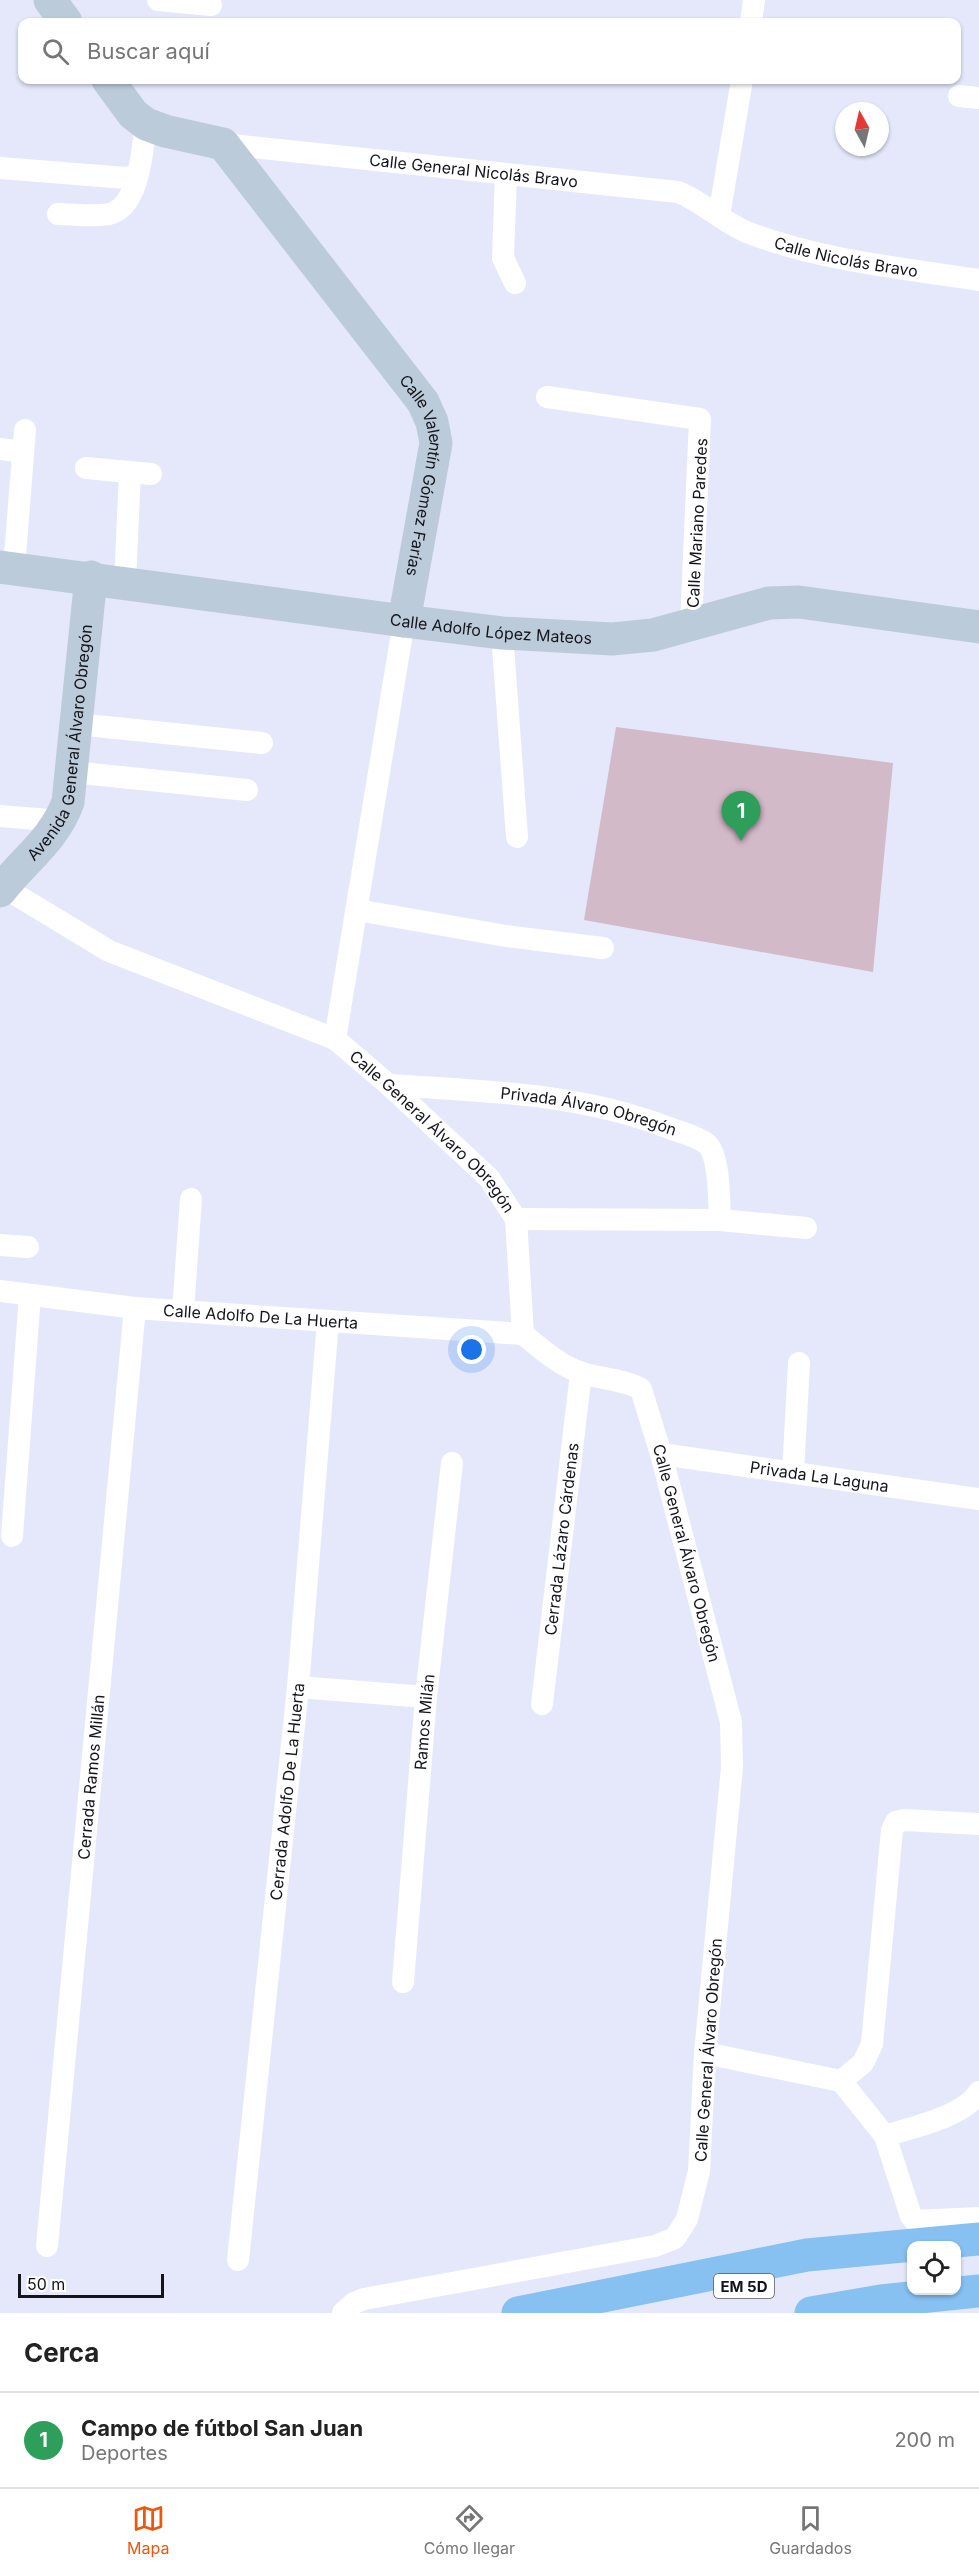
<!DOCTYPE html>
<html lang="es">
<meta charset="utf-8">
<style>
:root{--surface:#fff;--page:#f2f2f2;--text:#222;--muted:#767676;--line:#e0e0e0;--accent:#ea580c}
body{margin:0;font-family:Inter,sans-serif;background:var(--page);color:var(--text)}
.controls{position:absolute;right:18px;bottom:18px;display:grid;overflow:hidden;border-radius:12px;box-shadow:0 2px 4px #0004}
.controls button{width:54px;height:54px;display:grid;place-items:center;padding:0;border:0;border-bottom:2px solid var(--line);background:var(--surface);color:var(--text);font:30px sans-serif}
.compass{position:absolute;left:835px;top:102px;width:54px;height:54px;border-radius:50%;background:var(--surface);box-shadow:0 2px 4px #0004;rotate:352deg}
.scale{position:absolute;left:18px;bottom:15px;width:146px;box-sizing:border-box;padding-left:6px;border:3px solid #14151b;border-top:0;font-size:16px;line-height:21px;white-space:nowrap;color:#14151b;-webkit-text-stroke:4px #fff;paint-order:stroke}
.you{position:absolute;left:472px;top:1350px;width:21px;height:21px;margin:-15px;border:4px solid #fff;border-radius:50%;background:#1a73e8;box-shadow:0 0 0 9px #1a73e833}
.badge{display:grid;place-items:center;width:39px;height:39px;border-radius:50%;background:var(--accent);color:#fff;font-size:20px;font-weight:700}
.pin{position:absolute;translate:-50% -50px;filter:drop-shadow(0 2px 3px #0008)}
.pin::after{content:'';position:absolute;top:32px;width:21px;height:18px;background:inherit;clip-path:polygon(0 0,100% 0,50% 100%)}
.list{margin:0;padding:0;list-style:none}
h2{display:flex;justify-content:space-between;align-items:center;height:78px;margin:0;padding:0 24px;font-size:26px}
h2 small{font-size:20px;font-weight:400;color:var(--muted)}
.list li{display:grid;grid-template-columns:39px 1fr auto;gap:18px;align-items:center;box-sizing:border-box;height:96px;padding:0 24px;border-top:2px solid var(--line)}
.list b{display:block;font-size:22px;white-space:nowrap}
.list p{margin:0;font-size:20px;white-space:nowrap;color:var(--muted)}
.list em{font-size:20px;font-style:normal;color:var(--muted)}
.icon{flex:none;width:33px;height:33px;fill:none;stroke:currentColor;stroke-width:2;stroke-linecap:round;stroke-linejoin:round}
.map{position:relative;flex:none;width:979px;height:2313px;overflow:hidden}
.search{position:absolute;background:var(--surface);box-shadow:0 2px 4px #0004;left:18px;right:18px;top:18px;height:66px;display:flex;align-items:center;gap:15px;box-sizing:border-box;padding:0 21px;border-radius:12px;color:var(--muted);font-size:22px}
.sheet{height:174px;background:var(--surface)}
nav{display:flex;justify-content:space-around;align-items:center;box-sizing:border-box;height:84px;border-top:2px solid var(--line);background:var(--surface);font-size:16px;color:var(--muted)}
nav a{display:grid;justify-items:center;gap:3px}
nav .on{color:var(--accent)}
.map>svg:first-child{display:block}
.green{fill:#d3bac8}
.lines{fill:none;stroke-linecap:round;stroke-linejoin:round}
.street{stroke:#fff;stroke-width:22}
.secondary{stroke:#bccbd9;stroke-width:33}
.highway{stroke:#86c1f2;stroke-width:33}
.labels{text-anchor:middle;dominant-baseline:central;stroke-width:6;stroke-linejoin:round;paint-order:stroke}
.shield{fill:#fff;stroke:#5a5b5f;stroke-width:1.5}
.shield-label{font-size:15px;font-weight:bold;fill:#14151b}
.street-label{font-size:16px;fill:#14151b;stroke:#fff}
</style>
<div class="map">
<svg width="979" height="2313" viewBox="0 0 979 2313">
<rect width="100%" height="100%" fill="#e4e8fa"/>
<path class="green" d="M616,727L893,763L873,972L584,920Z"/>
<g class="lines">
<g class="street">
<path d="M158,0L211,5"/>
<path d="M751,22L754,0"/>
<path d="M959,96L979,98"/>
<path id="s1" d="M223,144L678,192C704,202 723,223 749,233C823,261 902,268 979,280"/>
<path d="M0,168L126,178L137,175"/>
<path d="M506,174L503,258L515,283"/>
<path d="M58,214C74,214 94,217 109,214C140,207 142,149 146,124"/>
<path d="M719,216L742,80"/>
<path d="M547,397L700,419L691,626"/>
<path d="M0,449L23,452"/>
<path d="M86,468L151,474"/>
<path d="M14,568L25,430"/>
<path d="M125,582L130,472"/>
<path d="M502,633L517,837"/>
<path d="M77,724L262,743"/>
<path d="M72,772L247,790"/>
<path d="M0,816L61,821"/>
<path id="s2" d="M3,887L109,951L335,1039L389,1085L489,1178L516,1219L523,1334C541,1349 559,1365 582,1373C601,1379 623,1379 641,1389L661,1454L731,1722L732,1767L705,2053L699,2171L687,2219L675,2238L655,2246L364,2299L354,2303L343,2313"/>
<path d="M357,910L506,936L603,948"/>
<path d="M335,1039L404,621"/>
<path id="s3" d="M389,1085C483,1091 580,1093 669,1128C681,1132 697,1136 707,1144C720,1156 719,1202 720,1220"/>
<path d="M516,1219L720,1220L806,1228"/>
<path d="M0,1245L28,1247"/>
<path id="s4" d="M0,1291L135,1308L523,1334"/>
<path d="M183,1311L191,1199"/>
<path id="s5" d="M661,1454L979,1499"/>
<path d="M793,1473L799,1363"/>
<path d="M12,1536L30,1295"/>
<path d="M298,1687L426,1697"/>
<path id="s6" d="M542,1704L581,1373"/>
<path id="s7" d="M403,1982L426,1697L452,1463"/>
<path d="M705,2053L841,2081L885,2136C912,2127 964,2117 979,2092"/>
<path d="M841,2081L863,2063L872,2044L892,1830L896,1822L904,1820L979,1824"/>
<path d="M885,2136L911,2216L915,2221L979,2218"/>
<path id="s8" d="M47,2246L135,1308"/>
<path id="s9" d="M238,2260L298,1687L328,1321"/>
</g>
<g class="secondary">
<path d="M50,0L66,22"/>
<path id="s10" d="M108,80L133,114L146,124L165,131L223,144L423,402L432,422L436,443L404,621"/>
<path id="s11" d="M0,567L404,621L502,633L612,639L653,635L769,603L799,602L979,627"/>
<path id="s12" d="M0,891C24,860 54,840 68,802L91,577"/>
</g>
<g class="highway">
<path d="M518,2313L807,2255L979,2239"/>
<path d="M811,2313L881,2301L979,2291"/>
</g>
</g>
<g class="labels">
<rect class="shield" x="714" y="2274" width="60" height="24" rx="4.5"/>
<g class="shield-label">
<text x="744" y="2286">EM 5D</text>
</g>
<g class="street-label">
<text stroke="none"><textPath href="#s1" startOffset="252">Calle General Nicolás Bravo</textPath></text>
<text stroke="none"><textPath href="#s1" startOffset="640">Calle Nicolás Bravo</textPath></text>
<text stroke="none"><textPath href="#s10" startOffset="538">Calle Valentín Gómez Farías</textPath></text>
<text transform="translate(697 523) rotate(-87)">Calle Mariano Paredes</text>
<text stroke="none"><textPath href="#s11" startOffset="495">Calle Adolfo López Mateos</textPath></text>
<text stroke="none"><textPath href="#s12" startOffset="168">Avenida General Álvaro Obregón</textPath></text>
<text stroke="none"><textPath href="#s3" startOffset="202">Privada Álvaro Obregón</textPath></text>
<text stroke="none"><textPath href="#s2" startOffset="501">Calle General Álvaro Obregón</textPath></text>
<text stroke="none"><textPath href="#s4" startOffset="262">Calle Adolfo De La Huerta</textPath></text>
<text stroke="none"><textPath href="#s5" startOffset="160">Privada La Laguna</textPath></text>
<text stroke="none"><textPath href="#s6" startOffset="166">Cerrada Lázaro Cárdenas</textPath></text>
<text stroke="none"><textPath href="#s2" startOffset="1041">Calle General Álvaro Obregón</textPath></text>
<text stroke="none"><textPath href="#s7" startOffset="261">Ramos Milán</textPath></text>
<text stroke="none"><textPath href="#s8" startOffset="471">Cerrada Ramos Millán</textPath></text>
<text stroke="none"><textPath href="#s9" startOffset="471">Cerrada Adolfo De La Huerta</textPath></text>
<text transform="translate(708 2050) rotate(-86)">Calle General Álvaro Obregón</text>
</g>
</g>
</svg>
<div class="controls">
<button><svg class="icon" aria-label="locate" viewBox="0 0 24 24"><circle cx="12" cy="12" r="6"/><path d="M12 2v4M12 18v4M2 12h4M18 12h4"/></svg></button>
</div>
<svg class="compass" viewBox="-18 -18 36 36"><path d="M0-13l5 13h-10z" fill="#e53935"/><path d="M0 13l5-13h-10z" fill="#767676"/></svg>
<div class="scale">50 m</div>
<div class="you"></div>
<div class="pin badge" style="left:741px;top:841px;background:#2e9e5b">1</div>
<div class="search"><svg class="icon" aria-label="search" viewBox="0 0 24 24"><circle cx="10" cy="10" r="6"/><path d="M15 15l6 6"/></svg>Buscar aquí</div>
</div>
<section class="sheet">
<h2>Cerca<small></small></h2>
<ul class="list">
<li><span class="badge" style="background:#2e9e5b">1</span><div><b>Campo de fútbol San Juan</b><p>Deportes</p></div><em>200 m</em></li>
</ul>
</section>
<nav>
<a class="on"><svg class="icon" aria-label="map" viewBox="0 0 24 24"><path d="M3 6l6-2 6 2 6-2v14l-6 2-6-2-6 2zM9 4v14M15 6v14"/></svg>Mapa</a>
<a><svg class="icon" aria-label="directions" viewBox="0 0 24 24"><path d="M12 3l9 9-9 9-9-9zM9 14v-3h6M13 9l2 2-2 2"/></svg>Cómo llegar</a>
<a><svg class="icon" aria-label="saved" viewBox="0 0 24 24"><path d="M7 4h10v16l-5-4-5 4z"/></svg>Guardados</a>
</nav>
